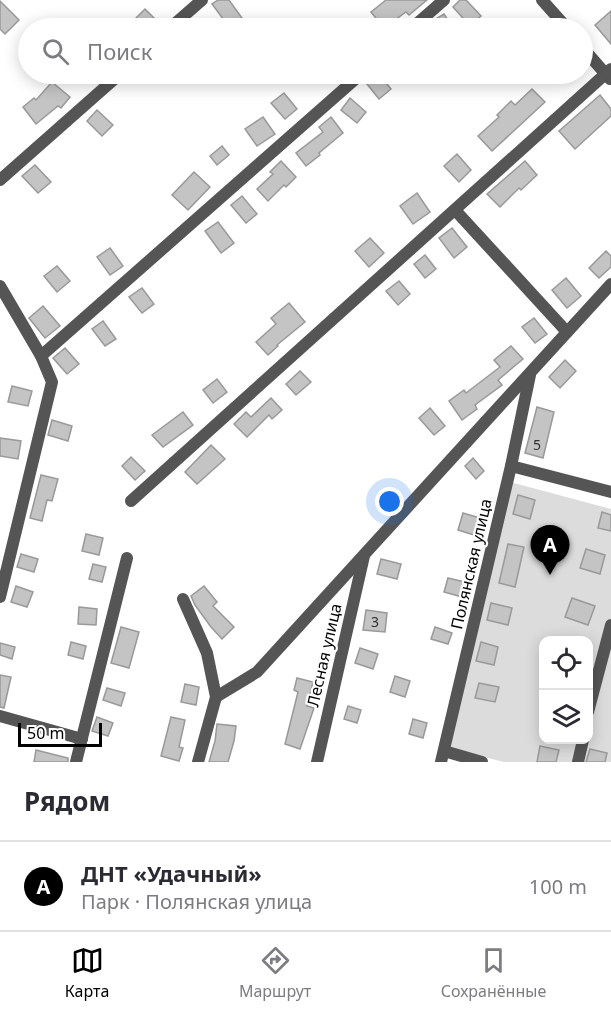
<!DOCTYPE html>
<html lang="ru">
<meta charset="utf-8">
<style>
:root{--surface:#fff;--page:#f2f2f3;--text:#2b2b33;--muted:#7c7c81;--line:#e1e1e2;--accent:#000}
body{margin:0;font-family:"Noto Sans",sans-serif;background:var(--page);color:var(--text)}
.controls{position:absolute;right:18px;bottom:18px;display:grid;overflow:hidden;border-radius:12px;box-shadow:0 3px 15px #0003}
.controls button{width:54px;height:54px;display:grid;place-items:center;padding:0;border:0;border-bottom:2px solid var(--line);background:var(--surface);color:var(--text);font:30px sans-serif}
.scale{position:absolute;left:18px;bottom:15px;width:84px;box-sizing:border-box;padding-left:6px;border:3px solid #000;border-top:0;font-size:16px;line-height:21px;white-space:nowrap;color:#000;-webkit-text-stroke:4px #fff;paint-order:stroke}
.you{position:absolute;left:390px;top:502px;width:21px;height:21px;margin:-15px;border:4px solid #fff;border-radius:50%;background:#1a73e8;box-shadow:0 0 0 9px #1a73e833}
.badge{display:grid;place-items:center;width:39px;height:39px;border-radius:50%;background:var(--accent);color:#fff;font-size:20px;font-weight:700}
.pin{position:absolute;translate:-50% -50px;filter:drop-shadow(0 2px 3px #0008)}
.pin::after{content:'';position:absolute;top:32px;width:21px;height:18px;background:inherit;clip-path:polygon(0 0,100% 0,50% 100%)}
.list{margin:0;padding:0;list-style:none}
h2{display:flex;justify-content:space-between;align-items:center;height:78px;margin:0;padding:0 24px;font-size:26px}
h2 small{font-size:20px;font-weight:400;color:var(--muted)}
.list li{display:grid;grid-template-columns:39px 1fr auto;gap:18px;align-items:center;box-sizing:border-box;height:90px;padding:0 24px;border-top:2px solid var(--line)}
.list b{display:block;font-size:22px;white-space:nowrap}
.list p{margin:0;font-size:20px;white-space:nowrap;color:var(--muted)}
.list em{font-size:20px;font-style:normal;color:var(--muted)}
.icon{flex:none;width:33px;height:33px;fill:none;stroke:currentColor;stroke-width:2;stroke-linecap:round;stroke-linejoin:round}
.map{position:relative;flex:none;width:611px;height:762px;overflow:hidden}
.search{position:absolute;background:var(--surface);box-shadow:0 3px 15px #0003;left:18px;right:18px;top:18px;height:66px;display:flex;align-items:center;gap:15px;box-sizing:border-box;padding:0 21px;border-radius:33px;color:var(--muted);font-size:22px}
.sheet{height:168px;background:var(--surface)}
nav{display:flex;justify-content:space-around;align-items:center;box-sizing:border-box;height:84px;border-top:2px solid var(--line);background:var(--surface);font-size:16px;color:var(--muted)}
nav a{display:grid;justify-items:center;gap:3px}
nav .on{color:var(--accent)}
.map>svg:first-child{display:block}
.green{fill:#dcdcdc;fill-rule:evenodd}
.building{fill:#c4c4c4;stroke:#999;stroke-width:1.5}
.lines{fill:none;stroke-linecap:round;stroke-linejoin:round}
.minor{stroke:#555;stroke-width:12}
.labels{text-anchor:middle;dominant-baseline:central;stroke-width:4.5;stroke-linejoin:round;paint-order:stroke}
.number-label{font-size:14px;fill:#313131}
.street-label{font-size:16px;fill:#000;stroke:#fff}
</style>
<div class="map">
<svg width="611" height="762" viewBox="0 0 611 762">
<rect width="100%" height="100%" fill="#fff"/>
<path class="green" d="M510,482L611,509V762H504L449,748ZM544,640H588V740H544Z"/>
<g class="building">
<path d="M218,0H229L242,18L229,27L212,4Z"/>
<path d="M386,0H427L409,15L406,12L384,28L371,12Z"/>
<path d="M460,0H466L481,16L470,26L453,7Z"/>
<path d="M0,1L19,20L5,34L0,29Z"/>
<path d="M145,9L158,22L151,28H138L132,22Z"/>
<path d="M611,11V44L595,25Z"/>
<path d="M444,14L453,28H424L432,21Z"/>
<path d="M379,74L391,89L379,99L367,84Z"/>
<path d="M52,82L70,97L61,108L58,106L36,124L23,107L34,98L36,100Z"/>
<path d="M532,89L545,102L492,151L478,136L499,117L497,115L511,101L515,105Z"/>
<path d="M284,93L297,109L285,119L271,103Z"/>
<path d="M600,95L611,109V116L575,149L559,131Z"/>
<path d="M350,98L366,112L357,123L341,110Z"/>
<path d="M97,110L113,125L102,136L87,121Z"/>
<path d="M263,117L275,134L257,146L245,129Z"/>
<path d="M331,117L343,133L319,153L320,155L306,166L296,153L323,132L319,127Z"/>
<path d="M222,146L229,155L217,165L210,156Z"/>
<path d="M457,154L471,170L459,182L444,166Z"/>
<path d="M281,161L296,177L286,187L284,185L268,201L257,189L273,174L270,172Z"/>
<path d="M525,161L537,175L521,190L519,188L500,207L487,194Z"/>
<path d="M35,165L51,182L38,193L22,176Z"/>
<path d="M194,172L210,187L188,210L172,195Z"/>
<path d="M417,193L430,212L413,224L400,206Z"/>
<path d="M242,196L257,214L246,223L231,205Z"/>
<path d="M218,222L234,243L221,253L205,231Z"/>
<path d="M452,228L467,247L454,258L439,238Z"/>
<path d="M370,238L384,253L369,267L355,251Z"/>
<path d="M110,248L123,266L110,275L97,257Z"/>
<path d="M606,251L611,256V267L599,278L589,268Z"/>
<path d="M425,255L436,269L425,278L414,264Z"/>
<path d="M57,266L70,281L57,292L44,276Z"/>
<path d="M566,278L581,296L567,308L552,290Z"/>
<path d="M399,281L410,294L398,305L386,291Z"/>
<path d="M142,288L154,304L142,313L129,297Z"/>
<path d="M289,303L305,322L277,345L278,346L268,355L256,342L276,324L271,318Z"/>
<path d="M43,306L60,326L45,338L29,318Z"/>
<path d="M534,318L547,334L535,343L522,327Z"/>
<path d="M103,321L116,339L105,346L92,329Z"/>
<path d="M511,346L523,359L498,380L502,385L475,405L477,409L462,420L449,401L464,390L466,393L500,367L494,360Z"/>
<path d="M65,348L79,364L67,374L53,358Z"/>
<path d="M565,360L576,371L560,388L549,377Z"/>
<path d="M300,371L311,382L296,395L286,384Z"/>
<path d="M217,379L227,392L213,403L203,390Z"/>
<path d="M12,386L32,391L28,406L8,402Z"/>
<path d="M271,398L282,410L272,419L269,415L247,437L234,424L246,412L251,417Z"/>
<path d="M537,407L554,412L543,458L525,453Z"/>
<path d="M430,408L445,426L434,435L419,418Z"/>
<path d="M183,412L193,425L163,447L152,435Z"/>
<path d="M52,420L72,426L68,441L48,435Z"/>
<path d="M0,438L21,441L18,459L0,456Z"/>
<path d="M211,445L225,459L197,484L185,472Z"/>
<path d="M131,457L145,471L135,480L122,466Z"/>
<path d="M473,458L484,471L476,479L465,466Z"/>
<path d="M41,475L58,479L52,501L47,500L42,521L30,518Z"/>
<path d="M518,495L535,500L530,519L513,514Z"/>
<path d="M602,512L611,515V531L598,528Z"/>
<path d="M463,513L480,518L474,535L458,530Z"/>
<path d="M86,534L103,538L99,555L82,551Z"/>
<path d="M508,544L524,547L515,587L499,583Z"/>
<path d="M586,549L605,555L600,574L580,568Z"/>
<path d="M21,554L38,559L34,572L17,567Z"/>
<path d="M381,559L401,564L397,579L377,574Z"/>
<path d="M93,564L106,567L102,582L89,579Z"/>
<path d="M448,578L465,582L462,597L444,592Z"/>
<path d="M16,586L33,592L27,607L11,602Z"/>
<path d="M204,586L217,602L213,606L234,627L222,639L211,627L195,605L191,596Z"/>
<path d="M572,598L595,606L588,625L565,617Z"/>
<path d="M491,603L512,608L508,625L487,620Z"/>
<path d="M79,607L97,609L96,625L78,624Z"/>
<path d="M366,610L387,613L385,632L363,630Z"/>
<path d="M121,627L139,632L129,668L111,663Z"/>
<path d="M435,627L452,633L448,644L431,639Z"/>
<path d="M71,642L86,646L83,659L68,655Z"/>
<path d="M481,642L498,647L494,665L476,661Z"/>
<path d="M0,643L15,647L12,659L0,655Z"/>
<path d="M360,648L378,654L373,669L355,663Z"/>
<path d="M0,675L11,677L4,708L0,707Z"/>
<path d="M395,676L410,681L405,697L390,692Z"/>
<path d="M297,678L313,682L307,706L314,708L300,749L285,744L298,692L294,690Z"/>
<path d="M479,683L499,687L495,702L475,698Z"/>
<path d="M185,684L199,687L196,705L181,702Z"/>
<path d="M107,688L125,693L121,706L103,700Z"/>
<path d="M348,706L361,710L357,723L344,719Z"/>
<path d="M97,717L113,723L108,736L92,731Z"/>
<path d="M171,717L185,720L179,747L183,748L179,761L161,756Z"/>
<path d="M413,719L427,723L423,738L409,734Z"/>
<path d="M217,724L236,726L234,741L228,762H209L215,741Z"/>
<path d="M540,746L559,750L556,762H537Z"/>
<path d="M590,749L607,753L605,762H586Z"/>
<path d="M36,750L68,758V762H34Z"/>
</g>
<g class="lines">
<g class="minor">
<path d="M542,0L567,28"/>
<path d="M170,28L202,0"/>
<path d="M412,28L444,0"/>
<path d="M582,47L610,79"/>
<path d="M0,180L120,74"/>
<path d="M455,210L567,332"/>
<path d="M0,286L41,356L52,382L0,597"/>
<path d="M41,356L361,74"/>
<path d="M511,466L611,492"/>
<path d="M131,501L611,69"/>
<path d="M183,599L207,653L216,697L198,762"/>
<path d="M216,697L257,672L611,284"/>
<path d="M588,712L611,625"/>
<path d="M0,716L82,739"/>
<path d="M444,751L482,762"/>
<path d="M76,762L127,558"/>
<path d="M317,762L364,556"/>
<path d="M441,762L511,466L530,375"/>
<path d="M578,762L583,740"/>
</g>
</g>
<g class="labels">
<g class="number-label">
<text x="537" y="444">5</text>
<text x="375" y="621">3</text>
</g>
<g class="street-label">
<text transform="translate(471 564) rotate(-77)">Полянская улица</text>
<text transform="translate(324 655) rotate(-77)">Лесная улица</text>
</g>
</g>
</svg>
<div class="controls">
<button><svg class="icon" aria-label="locate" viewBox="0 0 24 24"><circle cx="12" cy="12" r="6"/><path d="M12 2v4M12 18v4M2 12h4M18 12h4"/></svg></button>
<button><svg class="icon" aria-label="layers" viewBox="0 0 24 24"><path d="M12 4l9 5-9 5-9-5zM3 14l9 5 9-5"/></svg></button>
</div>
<div class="scale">50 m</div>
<div class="you"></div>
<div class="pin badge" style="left:550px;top:575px">A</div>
<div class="search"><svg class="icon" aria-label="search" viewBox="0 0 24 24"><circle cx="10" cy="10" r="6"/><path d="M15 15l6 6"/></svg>Поиск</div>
</div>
<section class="sheet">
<h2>Рядом<small></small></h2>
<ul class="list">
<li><span class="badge">A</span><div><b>ДНТ «Удачный»</b><p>Парк · Полянская улица</p></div><em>100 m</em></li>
</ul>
</section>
<nav>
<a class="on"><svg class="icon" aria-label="map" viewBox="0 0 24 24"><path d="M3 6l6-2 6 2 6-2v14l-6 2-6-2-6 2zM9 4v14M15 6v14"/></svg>Карта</a>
<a><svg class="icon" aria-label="directions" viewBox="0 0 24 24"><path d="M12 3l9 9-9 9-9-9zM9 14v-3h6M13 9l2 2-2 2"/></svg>Маршрут</a>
<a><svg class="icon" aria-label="saved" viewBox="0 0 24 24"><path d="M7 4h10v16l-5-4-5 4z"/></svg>Сохранённые</a>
</nav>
